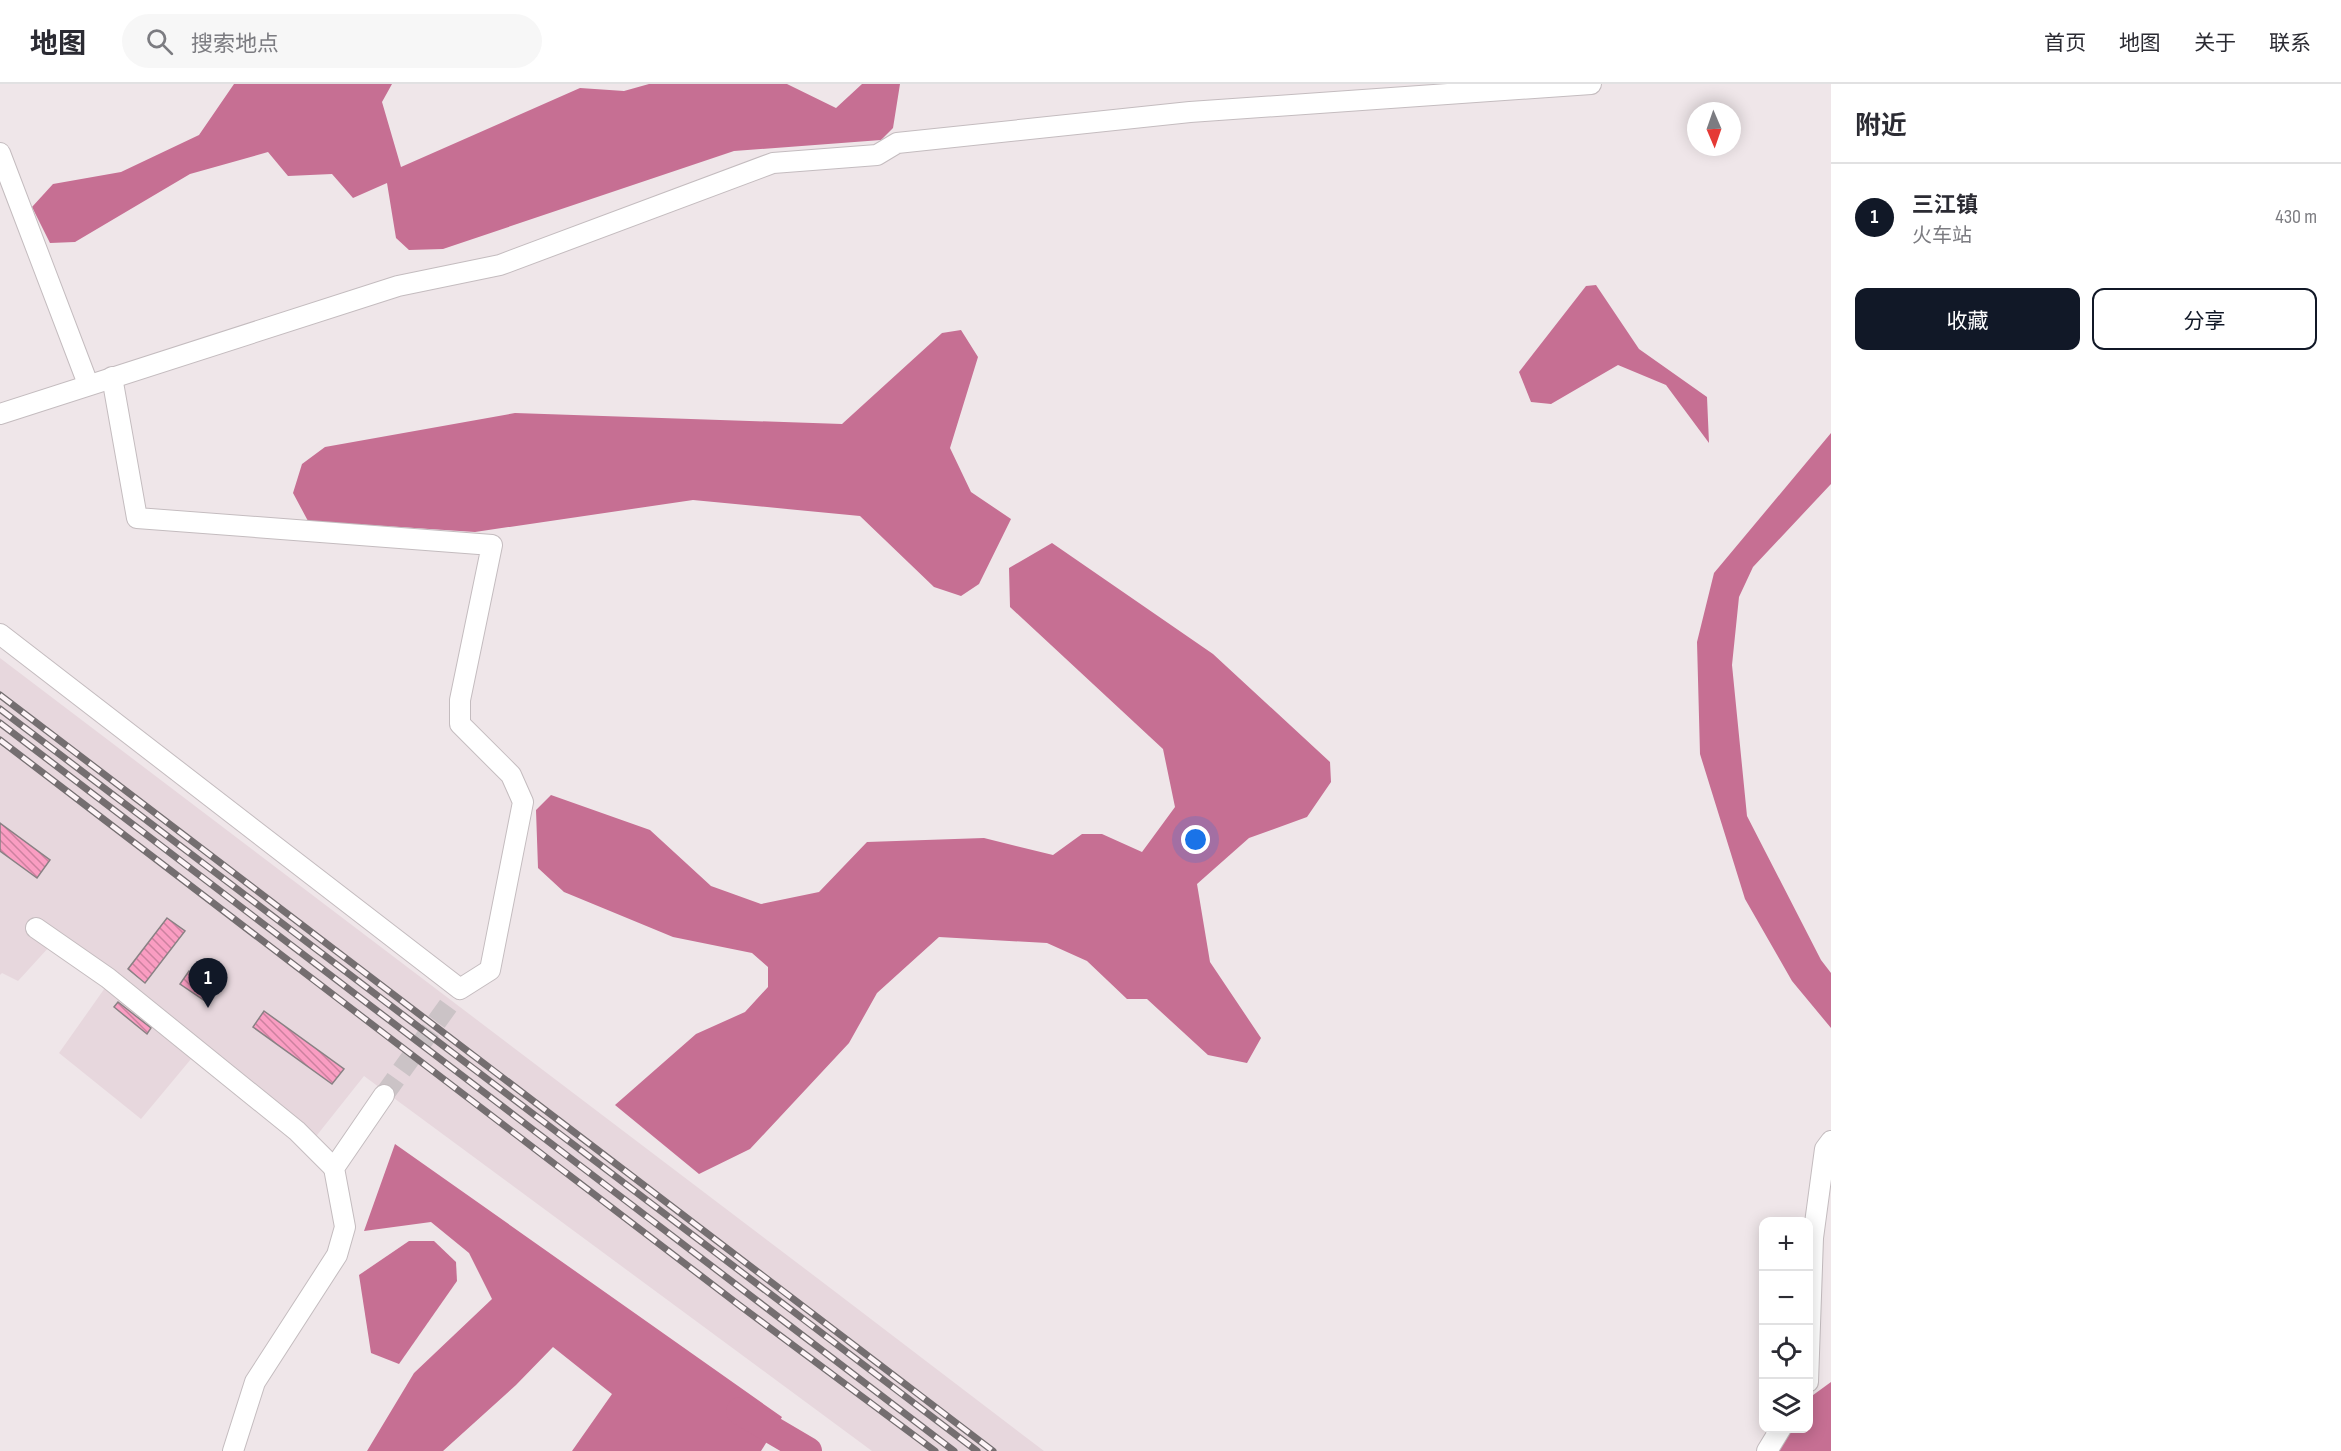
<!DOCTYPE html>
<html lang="zh">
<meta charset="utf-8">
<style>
:root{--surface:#fff;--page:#f7f7f7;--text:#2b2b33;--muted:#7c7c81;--line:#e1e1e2;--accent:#111827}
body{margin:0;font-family:"Sofia Sans Condensed","Noto Sans SC",sans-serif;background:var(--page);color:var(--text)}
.controls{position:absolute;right:18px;bottom:18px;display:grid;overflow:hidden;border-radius:12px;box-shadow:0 3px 15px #0003}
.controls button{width:54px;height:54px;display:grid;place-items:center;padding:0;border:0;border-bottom:2px solid var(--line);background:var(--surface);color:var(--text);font:30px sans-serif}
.compass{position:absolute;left:1687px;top:18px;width:54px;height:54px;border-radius:50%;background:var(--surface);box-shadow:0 3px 15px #0003;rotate:178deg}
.you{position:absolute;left:1196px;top:756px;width:21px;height:21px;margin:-15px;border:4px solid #fff;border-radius:50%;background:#1a73e8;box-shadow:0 0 0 9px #1a73e833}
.badge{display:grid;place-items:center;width:39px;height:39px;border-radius:50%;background:var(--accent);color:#fff;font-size:20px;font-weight:700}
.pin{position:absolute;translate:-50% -50px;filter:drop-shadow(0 2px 3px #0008)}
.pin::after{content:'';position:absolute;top:32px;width:21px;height:18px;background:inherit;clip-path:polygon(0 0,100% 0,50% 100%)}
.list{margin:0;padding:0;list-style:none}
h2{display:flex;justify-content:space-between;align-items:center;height:78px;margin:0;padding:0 24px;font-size:26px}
h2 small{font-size:20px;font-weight:400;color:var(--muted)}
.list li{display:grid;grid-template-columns:39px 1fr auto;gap:18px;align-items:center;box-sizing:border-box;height:108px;padding:0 24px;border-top:2px solid var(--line)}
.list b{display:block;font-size:22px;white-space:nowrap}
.list p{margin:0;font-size:20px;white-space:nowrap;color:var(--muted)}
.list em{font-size:20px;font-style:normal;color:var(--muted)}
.actions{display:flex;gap:12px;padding:18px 24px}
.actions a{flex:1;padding:14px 0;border:2px solid var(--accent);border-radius:12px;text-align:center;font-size:21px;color:var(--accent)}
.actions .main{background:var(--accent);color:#fff}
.icon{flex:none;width:33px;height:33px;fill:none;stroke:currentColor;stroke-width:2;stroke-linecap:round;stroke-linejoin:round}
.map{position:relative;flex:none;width:1831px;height:1367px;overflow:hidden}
header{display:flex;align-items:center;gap:36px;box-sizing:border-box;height:84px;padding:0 30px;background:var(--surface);border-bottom:2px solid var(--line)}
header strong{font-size:28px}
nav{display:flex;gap:33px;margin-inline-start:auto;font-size:21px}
.search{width:420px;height:54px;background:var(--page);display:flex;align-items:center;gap:15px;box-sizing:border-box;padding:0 21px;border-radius:33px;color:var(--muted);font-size:22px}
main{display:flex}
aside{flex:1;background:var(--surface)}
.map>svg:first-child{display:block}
.built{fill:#e7d7dd}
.water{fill:#c66f93}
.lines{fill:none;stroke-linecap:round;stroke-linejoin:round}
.river{stroke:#c66f93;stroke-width:28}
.building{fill:url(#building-back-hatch);stroke:#898184;stroke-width:1.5}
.minor-tunnel{stroke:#cbc3c6;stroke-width:20;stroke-dasharray:20 10;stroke-linecap:butt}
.minor-casing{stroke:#c4bcbf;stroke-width:22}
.minor{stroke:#fff;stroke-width:20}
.rail-casing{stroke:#746e70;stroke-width:7}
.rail{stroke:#fdf4f7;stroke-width:4.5;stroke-dasharray:14;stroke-linecap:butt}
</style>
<header>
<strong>地图</strong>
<div class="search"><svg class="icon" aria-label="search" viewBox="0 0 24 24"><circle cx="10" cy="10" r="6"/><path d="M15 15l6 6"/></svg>搜索地点</div>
<nav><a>首页</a><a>地图</a><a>关于</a><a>联系</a></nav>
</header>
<main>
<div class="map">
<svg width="1831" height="1367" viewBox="0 0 1831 1367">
<defs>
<pattern id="building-back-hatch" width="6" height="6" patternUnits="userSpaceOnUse" patternTransform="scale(1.5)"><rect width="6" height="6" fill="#fa9dc2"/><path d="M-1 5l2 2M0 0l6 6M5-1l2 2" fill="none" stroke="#cc819f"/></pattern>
</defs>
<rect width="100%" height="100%" fill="#efe6e9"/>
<path class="built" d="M0,574L825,1200L1044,1367H872L364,992L306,1065L191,975L141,1035L59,969L107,901L50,862L18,897L2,889L0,891Z"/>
<g class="water">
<path d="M234,0H392L382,18L401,83L580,4L624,7L649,0H787L836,24L862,0H900L893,44L881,56L734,67L443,165L409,166L396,154L387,99L353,114L332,90L288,92L268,68L190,90L75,158L50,159L32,123L53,100L121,88L199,51Z"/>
<path d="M1596,201L1639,265L1707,313L1709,359L1666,301L1618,281L1551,320L1531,318L1519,288L1586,202Z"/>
<path d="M961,246L978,273L950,364L971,408L1011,435L979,500L961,512L934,503L860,432L693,416L475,448L308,437L293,409L302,380L325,363L515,329L842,340L942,249Z"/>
<path d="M1831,349V400L1753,483L1739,513L1732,581L1747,732L1821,876L1831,889V944L1792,897L1745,815L1700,670L1697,558L1714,489Z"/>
<path d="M1052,459L1213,570L1330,678L1331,698L1307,733L1249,754L1197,800L1210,878L1261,954L1247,979L1208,971L1147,915H1127L1087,877L1047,859L939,853L877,909L849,959L750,1065L699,1090L615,1021L696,950L745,928L768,903V883L752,869L673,853L564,808L538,784L536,726L551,711L650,746L711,802L761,820L819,808L867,758L984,754L1053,771L1082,750H1102L1142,768L1175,723L1163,665L1010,523L1009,484Z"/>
<path d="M395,1060L782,1333L761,1367H572L612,1310L553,1263L516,1301L443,1367H367L414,1289L492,1215L469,1169L431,1138L364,1147Z"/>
<path d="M409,1157H434L456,1178L457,1197L399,1280L371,1269L359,1191Z"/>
<path d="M1831,1298V1367H1771L1787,1345L1808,1344L1809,1314Z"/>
</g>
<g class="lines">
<path class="river" d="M740,1327L808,1367"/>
</g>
<g class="building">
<path d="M0,739L50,776L37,794L0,767Z"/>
<path d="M167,834L185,847L145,899L128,885Z"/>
<path d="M189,887L217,907L208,919L180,900Z"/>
<path d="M118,918L151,944L147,950L114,923Z"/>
<path d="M264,927L344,985L332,1000L253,943Z"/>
</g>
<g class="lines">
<path class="minor-tunnel" d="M384,1011L453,915"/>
<defs>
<g id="minor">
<path d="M0,69L88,300"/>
<path d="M0,330L398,202L500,181L773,79L877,71L897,59L1190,28L1591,0"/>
<path d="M0,550L460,905L490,886L523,718L511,691L460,640V616L492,461L137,434L112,293"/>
<path d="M36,844L108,894L297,1047L334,1084"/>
<path d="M1808,1298L1813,1154L1825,1065L1831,1057"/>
<path d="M233,1367L255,1298L337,1171L345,1143L334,1084L384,1011"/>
<path d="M1767,1367L1781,1344"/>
</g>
</defs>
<use href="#minor" class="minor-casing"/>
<use href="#minor" class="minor"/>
<defs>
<g id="rail">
<path d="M0,611L993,1367"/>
<path d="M0,625L977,1367"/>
<path d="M0,639L954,1367"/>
<path d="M0,656L739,1221L935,1367"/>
</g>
</defs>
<use href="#rail" class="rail-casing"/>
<use href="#rail" class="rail"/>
</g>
</svg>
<div class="controls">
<button>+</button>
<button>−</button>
<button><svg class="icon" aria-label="locate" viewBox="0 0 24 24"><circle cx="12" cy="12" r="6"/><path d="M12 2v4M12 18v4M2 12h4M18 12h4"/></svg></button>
<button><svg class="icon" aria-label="layers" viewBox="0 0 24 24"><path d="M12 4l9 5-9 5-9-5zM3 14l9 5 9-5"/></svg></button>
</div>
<svg class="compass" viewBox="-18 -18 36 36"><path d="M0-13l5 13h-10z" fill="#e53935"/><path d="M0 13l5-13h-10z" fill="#7c7c81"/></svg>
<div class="you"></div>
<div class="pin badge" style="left:208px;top:924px">1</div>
</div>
<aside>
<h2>附近<small></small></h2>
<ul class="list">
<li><span class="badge">1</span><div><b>三江镇</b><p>火车站</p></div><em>430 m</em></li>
</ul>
<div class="actions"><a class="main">收藏</a><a>分享</a></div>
</aside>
</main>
